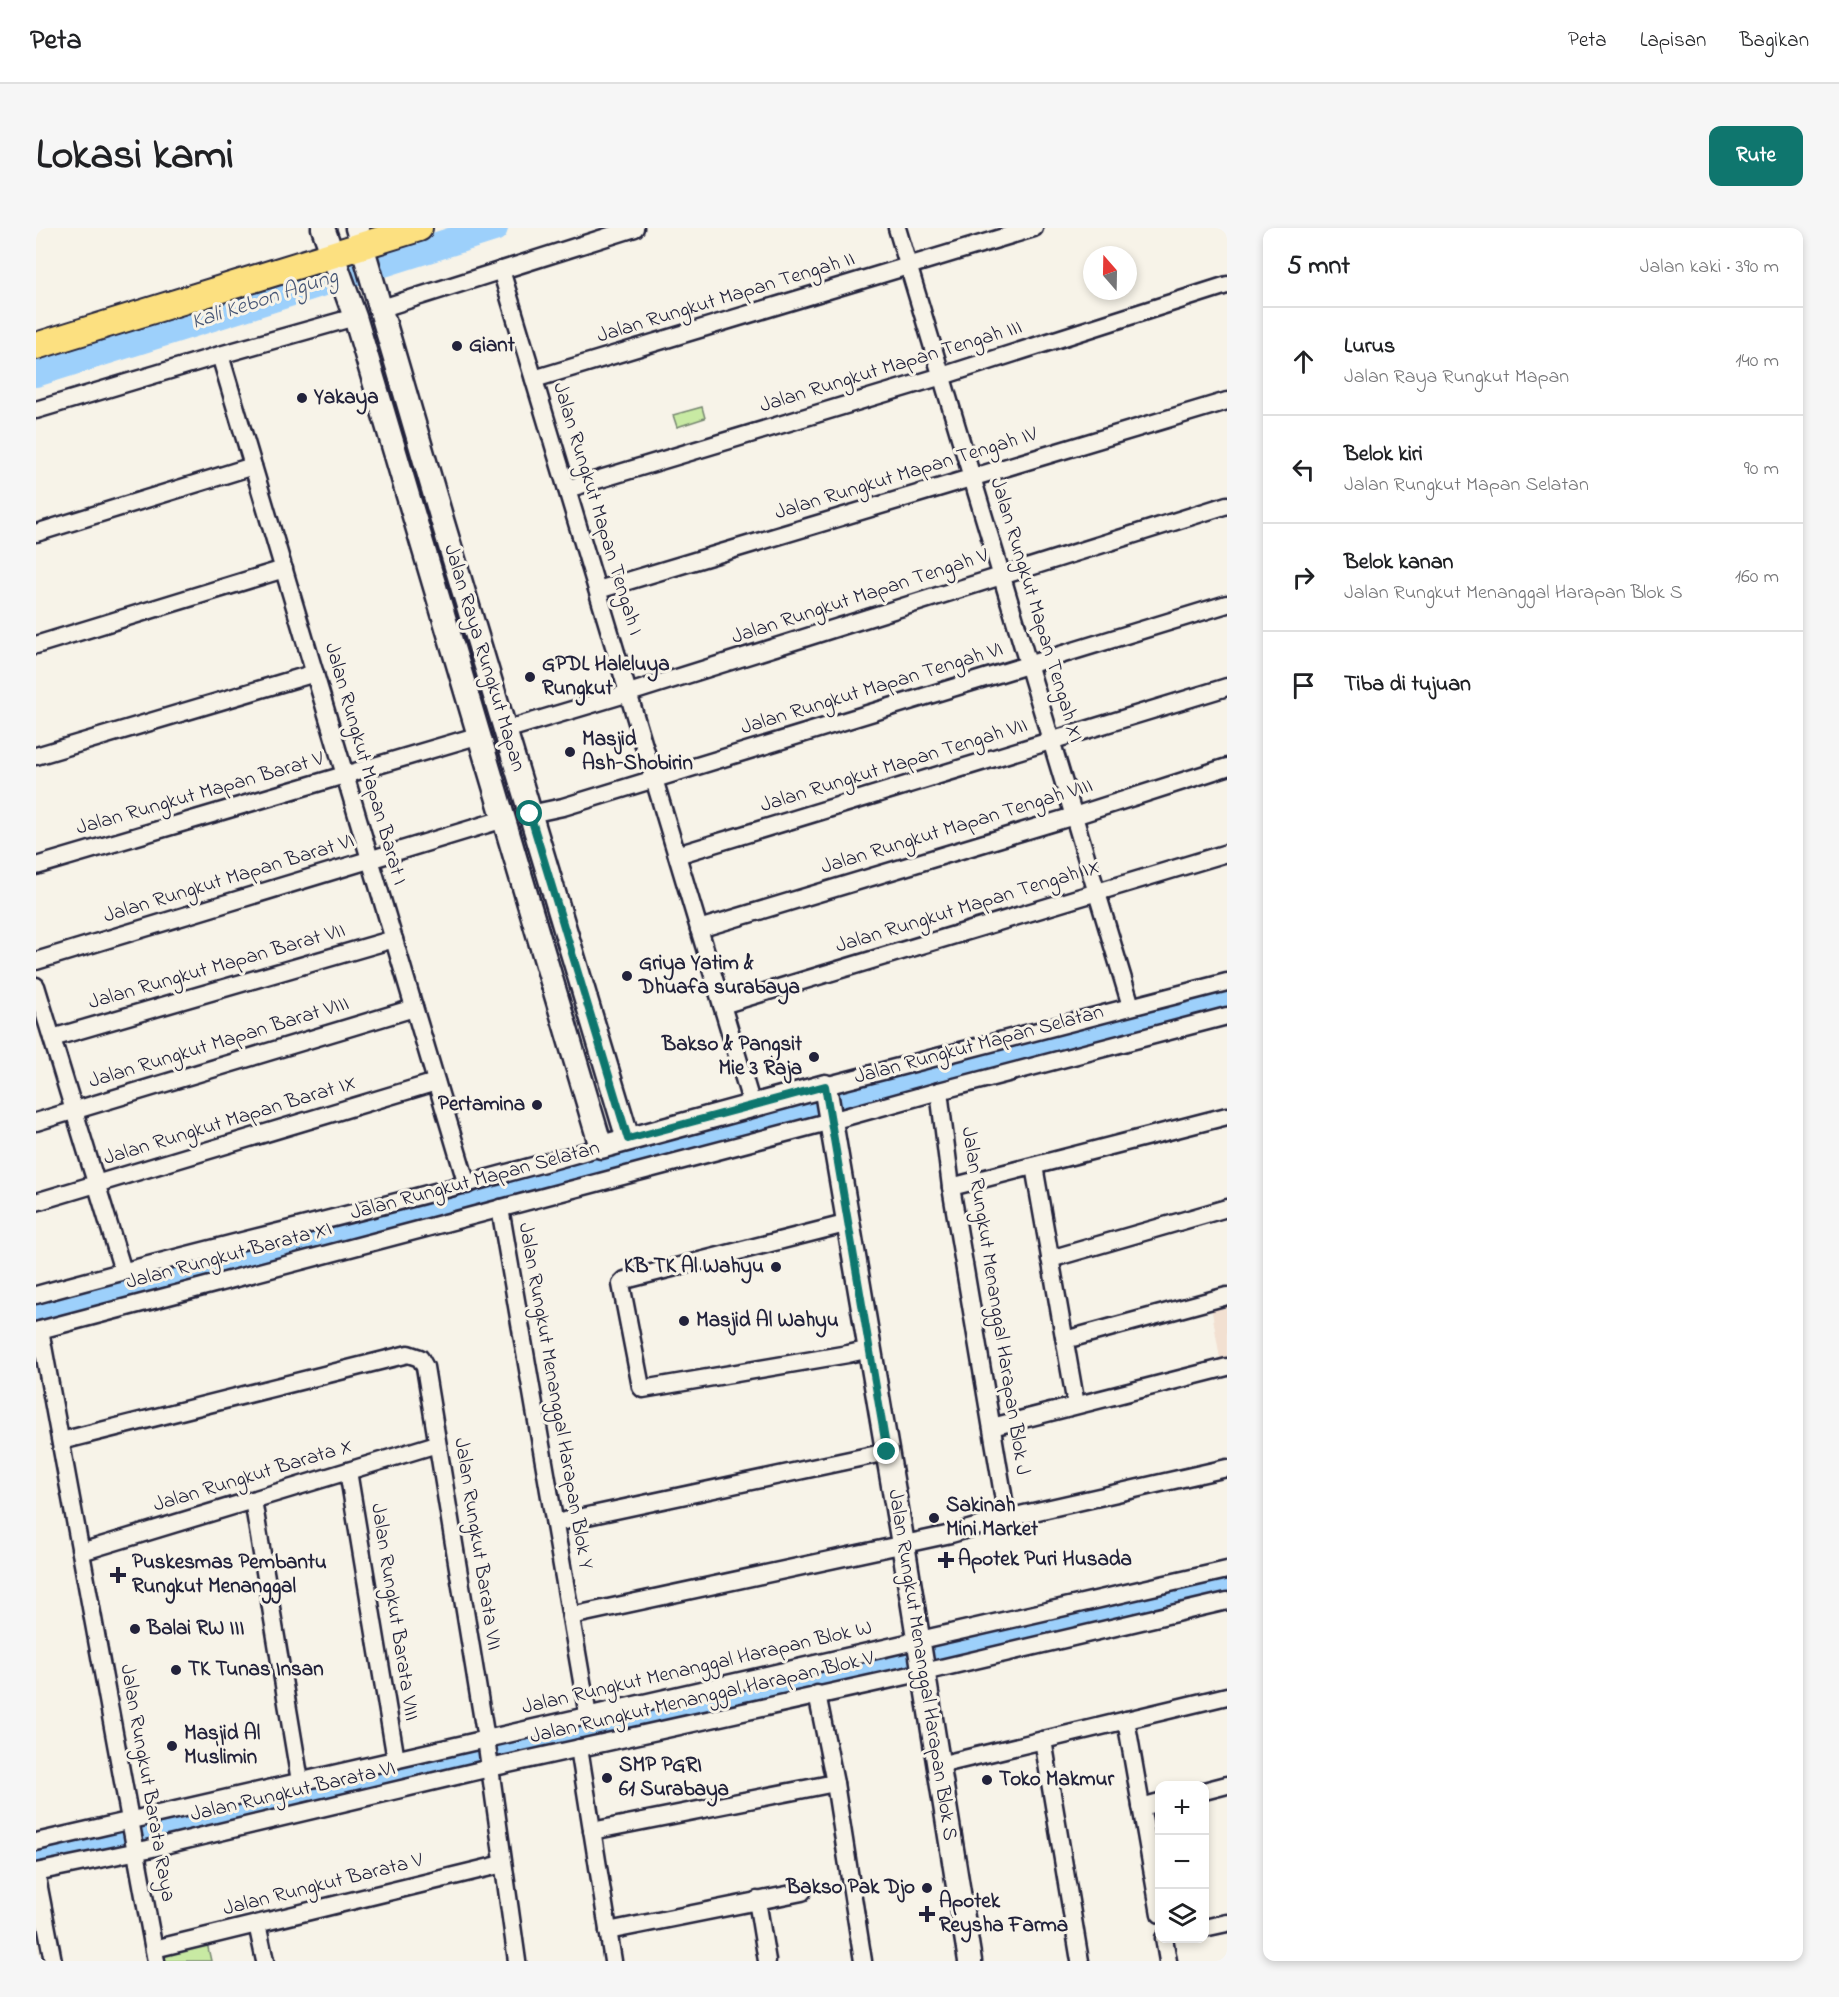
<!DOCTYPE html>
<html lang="id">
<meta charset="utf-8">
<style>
:root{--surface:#fff;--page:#f6f6f6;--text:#202124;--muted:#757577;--line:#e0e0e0;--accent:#0f766e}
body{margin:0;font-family:"Indie Flower",sans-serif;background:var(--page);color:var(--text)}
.controls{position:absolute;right:18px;bottom:18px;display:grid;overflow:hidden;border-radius:12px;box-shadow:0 3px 9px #0003}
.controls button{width:54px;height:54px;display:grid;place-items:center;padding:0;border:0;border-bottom:2px solid var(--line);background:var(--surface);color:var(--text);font:30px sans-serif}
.compass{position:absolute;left:1047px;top:18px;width:54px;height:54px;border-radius:50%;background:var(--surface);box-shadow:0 3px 9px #0003;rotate:340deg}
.stop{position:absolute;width:18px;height:18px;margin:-14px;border:4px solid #0f766e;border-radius:50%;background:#fff}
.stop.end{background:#0f766e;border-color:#fff;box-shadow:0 2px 6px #0008}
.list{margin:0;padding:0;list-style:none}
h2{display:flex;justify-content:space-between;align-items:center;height:78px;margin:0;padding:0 24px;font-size:26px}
h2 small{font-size:20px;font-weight:400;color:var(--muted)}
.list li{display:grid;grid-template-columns:39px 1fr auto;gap:18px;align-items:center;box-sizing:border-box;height:108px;padding:0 24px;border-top:2px solid var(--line)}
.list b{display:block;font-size:22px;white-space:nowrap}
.list p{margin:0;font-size:20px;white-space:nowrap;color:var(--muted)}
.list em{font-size:20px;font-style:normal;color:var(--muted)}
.icon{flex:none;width:33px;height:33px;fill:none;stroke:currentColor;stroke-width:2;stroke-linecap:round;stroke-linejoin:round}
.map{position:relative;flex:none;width:1191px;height:1733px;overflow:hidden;border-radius:12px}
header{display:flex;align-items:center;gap:36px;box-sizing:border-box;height:84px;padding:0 30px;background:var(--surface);border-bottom:2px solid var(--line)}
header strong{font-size:28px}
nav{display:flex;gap:33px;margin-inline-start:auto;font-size:21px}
.intro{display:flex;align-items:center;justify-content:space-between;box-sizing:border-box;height:144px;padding:0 36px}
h1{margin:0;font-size:42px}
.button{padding:15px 27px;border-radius:12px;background:var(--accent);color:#fff;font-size:21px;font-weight:700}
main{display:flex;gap:36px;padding:0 36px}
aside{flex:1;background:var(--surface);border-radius:12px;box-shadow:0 3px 9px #0003}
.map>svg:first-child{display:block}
.built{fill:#f2e0d1}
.green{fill:#c8eaa3;stroke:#75866f;stroke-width:1.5}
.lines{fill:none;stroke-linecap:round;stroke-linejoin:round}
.river{stroke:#9dd0fb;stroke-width:28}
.street-casing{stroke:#22223b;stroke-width:21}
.secondary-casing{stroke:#22223b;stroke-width:27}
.primary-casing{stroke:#22223b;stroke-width:30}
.street{stroke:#f7f3e8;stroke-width:16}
.secondary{stroke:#f7f3e8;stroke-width:22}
.primary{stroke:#fce080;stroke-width:26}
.route{stroke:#0f766e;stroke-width:8}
.poi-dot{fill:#22223b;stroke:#f7f3e8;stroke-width:2}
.labels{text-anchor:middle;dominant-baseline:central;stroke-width:6;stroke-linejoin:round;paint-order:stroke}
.street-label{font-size:21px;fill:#22223b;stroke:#f7f3e8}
.poi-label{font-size:21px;font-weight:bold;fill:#22223b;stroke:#f7f3e8;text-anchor:start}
.water-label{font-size:22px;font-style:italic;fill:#475675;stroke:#f7f3e8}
</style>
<header>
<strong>Peta</strong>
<nav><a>Peta</a><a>Lapisan</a><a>Bagikan</a></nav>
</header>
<div class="intro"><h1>Lokasi kami</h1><a class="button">Rute</a></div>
<main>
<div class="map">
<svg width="1191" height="1733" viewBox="0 0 1191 1733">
<rect width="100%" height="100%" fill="#f7f3e8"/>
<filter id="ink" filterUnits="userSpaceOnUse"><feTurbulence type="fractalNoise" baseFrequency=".0167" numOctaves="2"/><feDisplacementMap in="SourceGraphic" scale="12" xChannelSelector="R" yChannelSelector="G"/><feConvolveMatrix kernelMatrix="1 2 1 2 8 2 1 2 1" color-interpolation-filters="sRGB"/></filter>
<g filter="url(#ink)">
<path class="built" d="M1191,1075V1135L1185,1136L1175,1078Z"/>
<g class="green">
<path d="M666,179L669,190L641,199L637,187Z"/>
<path d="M171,1715L175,1733H125L124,1726Z"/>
</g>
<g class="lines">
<g class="river">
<path d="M0,145L458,0"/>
<path d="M0,1091L1191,775"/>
<path d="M0,1628L440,1530L1191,1358"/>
</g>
<defs>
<g id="street">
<path d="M861,0L1095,778"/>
<path d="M465,42L716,877"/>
<path d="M343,81L599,0"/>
<path d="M184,127L431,957"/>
<path d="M498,151L998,0"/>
<path d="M0,182L184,127L319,89"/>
<path d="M531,261L906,148L1191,57"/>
<path d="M0,305L217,238"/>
<path d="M562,362L1191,173"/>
<path d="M0,417L248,341"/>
<path d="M469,502L593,465L1191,277"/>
<path d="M0,528L279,445"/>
<path d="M494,586L527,579L1191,376"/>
<path d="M641,627L1191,459"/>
<path d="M0,638L444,507"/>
<path d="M663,701L1038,588L1191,539"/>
<path d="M0,733L468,591"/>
<path d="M0,758L87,1043"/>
<path d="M686,777L1191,625"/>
<path d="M16,810L358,711"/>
<path d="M789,858L1191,754"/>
<path d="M903,863L915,959L971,1290"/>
<path d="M0,894L378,780"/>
<path d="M998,938L1040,1177"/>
<path d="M915,959L1191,888"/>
<path d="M0,974L400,854"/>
<path d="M464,980L552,1488"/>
<path d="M813,995L589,1052L585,1056L605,1159L607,1161L812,1126L834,1121"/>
<path d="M1014,1031L1191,980"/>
<path d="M0,1067C188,1015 378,973 565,919"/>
<path d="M4,1102L120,1733"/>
<path d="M0,1103L795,893L903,863L1191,788"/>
<path d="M1029,1112L1191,1068"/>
<path d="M956,1199L1191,1139"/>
<path d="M25,1213L372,1126L384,1130L389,1139L450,1511L1191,1342"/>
<path d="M312,1243L360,1532"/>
<path d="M217,1272L264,1553"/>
<path d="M519,1295L851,1224"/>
<path d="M45,1324L401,1216"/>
<path d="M535,1388L915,1306L971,1290L1191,1240"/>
<path d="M781,1466L799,1555L827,1733"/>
<path d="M1090,1492L1124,1686"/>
<path d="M1007,1512L1044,1733"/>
<path d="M543,1520L577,1733"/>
<path d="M903,1537L1191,1468"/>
<path d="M1168,1563L1191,1557"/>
<path d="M1105,1579L1124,1574"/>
<path d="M556,1603L799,1555"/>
<path d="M0,1614L450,1511L481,1733"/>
<path d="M721,1672L731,1733"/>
<path d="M221,1696L229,1733"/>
<path d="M1168,1700L1191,1695"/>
<path d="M572,1703L766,1664"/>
<path d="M1128,1710L1132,1733"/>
<path d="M118,1721L467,1636"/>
<path d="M17,1733L0,1644L112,1621L454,1540L888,1444L1191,1373"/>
</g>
<g id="secondary">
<path d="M287,0L319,89L565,919L789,858L867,1316L934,1733"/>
<path d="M321,0L407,295L592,911"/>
</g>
<path id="primary" d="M0,118L383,0"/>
</defs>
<use href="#street" class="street-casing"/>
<use href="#secondary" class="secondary-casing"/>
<use href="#primary" class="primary-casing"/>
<use href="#street" class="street"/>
<use href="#secondary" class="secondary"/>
<use href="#primary" class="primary"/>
</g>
</g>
<g class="lines" filter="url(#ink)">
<path class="route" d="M494,586L592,911L789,858L851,1224"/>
</g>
<g class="poi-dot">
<circle cx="421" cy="118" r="6"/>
<circle cx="266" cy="170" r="6"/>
<circle cx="494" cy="449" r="6"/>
<circle cx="534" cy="524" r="6"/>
<circle cx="591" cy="748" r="6"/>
<circle cx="778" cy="829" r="6"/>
<circle cx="501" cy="877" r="6"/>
<circle cx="740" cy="1039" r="6"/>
<circle cx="648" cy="1093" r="6"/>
<circle cx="898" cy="1290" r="6"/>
<path d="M907 1323h6v6h6v6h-6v6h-6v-6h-6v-6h6z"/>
<path d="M79 1338h6v6h6v6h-6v6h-6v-6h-6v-6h6z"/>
<circle cx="99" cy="1401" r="6"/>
<circle cx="140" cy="1442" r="6"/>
<circle cx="136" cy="1518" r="6"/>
<circle cx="571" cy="1550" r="6"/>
<circle cx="951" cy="1552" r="6"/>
<circle cx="891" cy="1660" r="6"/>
<path d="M888 1677h6v6h6v6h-6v6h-6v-6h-6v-6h6z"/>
</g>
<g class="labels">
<g class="street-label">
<text transform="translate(690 70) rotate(-17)">Jalan Rungkut Mapan Tengah II</text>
<text transform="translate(855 139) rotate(-17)">Jalan Rungkut Mapan Tengah III</text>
<text transform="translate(870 246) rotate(-17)">Jalan Rungkut Mapan Tengah IV</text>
<text transform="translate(561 281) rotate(73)">Jalan Rungkut Mapan Tengah I</text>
<text transform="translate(824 369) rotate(-18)">Jalan Rungkut Mapan Tengah V</text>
<text transform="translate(1000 382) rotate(73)">Jalan Rungkut Mapan Tengah XI</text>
<text transform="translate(448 430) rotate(73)">Jalan Raya Rungkut Mapan</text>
<text transform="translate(836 461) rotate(-17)">Jalan Rungkut Mapan Tengah VI</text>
<text transform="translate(329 536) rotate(74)">Jalan Rungkut Mapan Barat I</text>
<text transform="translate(858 538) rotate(-17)">Jalan Rungkut Mapan Tengah VII</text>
<text transform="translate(164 566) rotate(-16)">Jalan Rungkut Mapan Barat V</text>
<text transform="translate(921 599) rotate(-17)">Jalan Rungkut Mapan Tengah VIII</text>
<text transform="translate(193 651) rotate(-17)">Jalan Rungkut Mapan Barat VI</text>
<text transform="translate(932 679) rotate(-17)">Jalan Rungkut Mapan Tengah IX</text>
<text transform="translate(181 739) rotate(-16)">Jalan Rungkut Mapan Barat VII</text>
<text transform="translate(183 815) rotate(-17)">Jalan Rungkut Mapan Barat VIII</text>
<text transform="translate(943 817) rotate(-15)">Jalan Rungkut Mapan Selatan</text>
<text transform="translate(194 893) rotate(-17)">Jalan Rungkut Mapan Barat IX</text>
<text transform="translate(439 953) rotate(-15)">Jalan Rungkut Mapan Selatan</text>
<text transform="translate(193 1028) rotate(-15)">Jalan Rungkut Barata XI</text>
<text transform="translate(959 1073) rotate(81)">Jalan Rungkut Menanggal Harapan Blok J</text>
<text transform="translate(519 1168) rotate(80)">Jalan Rungkut Menanggal Harapan Blok Y</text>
<text transform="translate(217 1248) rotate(-17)">Jalan Rungkut Barata X</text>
<text transform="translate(441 1316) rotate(81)">Jalan Rungkut Barata VII</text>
<text transform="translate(358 1384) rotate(81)">Jalan Rungkut Barata VIII</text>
<text transform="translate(886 1437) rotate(81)">Jalan Rungkut Menanggal Harapan Blok S</text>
<text transform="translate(661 1440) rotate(-13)">Jalan Rungkut Menanggal Harapan Blok W</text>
<text transform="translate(666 1470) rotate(-13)">Jalan Rungkut Menanggal Harapan Blok V</text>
<text transform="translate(111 1555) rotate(80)">Jalan Rungkut Barata Raya</text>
<text transform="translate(257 1564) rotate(-13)">Jalan Rungkut Barata VI</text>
<text transform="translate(287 1657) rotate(-14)">Jalan Rungkut Barata V</text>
</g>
<g class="poi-label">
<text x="433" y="118">Giant</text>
<text x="278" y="170">Yakaya</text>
<text x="506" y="437">GPDL Haleluya<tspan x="506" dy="24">Rungkut</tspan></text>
<text x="546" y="512">Masjid<tspan x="546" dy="24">Ash-Shobirin</tspan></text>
<text x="603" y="736">Griya Yatim &amp;<tspan x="603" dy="24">Dhuafa surabaya</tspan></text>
<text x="766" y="817" text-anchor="end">Bakso &amp; Pangsit<tspan x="766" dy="24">Mie 3 Raja</tspan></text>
<text x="489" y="877" text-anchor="end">Pertamina</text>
<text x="728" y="1039" text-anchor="end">KB TK Al Wahyu</text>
<text x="660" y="1093">Masjid Al Wahyu</text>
<text x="910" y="1278">Sakinah<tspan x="910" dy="24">Mini Market</tspan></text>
<text x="922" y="1332">Apotek Puri Husada</text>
<text x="96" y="1335">Puskesmas Pembantu<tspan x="96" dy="24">Rungkut Menanggal</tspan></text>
<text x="111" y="1401">Balai RW III</text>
<text x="152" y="1442">TK Tunas Insan</text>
<text x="148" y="1506">Masjid Al<tspan x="148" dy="24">Muslimin</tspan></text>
<text x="583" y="1538">SMP PGRI<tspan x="583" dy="24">61 Surabaya</tspan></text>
<text x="963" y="1552">Toko Makmur</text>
<text x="879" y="1660" text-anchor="end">Bakso Pak Djo</text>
<text x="903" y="1674">Apotek<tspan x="903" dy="24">Reysha Farma</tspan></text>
</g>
<g class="water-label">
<text transform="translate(229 72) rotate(-18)">Kali Kebon Agung</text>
</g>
</g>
</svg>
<div class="controls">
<button>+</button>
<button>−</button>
<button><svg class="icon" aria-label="layers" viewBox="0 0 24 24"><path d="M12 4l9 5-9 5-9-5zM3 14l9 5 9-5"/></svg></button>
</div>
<svg class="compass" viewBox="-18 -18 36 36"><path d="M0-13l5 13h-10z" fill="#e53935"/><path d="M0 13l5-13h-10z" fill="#757577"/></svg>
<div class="stop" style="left:494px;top:586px"></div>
<div class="stop end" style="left:851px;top:1224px"></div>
</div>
<aside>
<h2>5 mnt<small>Jalan kaki · 390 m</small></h2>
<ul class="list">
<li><svg class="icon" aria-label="ahead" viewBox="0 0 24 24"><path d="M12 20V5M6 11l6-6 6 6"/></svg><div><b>Lurus</b><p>Jalan Raya Rungkut Mapan</p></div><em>140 m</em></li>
<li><svg class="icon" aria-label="left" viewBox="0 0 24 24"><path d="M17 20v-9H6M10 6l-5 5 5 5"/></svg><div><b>Belok kiri</b><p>Jalan Rungkut Mapan Selatan</p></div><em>90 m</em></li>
<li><svg class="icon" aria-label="right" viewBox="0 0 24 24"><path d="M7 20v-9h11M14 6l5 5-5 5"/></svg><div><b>Belok kanan</b><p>Jalan Rungkut Menanggal Harapan Blok S</p></div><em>160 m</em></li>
<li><svg class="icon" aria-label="arrive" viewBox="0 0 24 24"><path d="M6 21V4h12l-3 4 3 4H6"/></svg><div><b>Tiba di tujuan</b></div></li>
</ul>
</aside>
</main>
